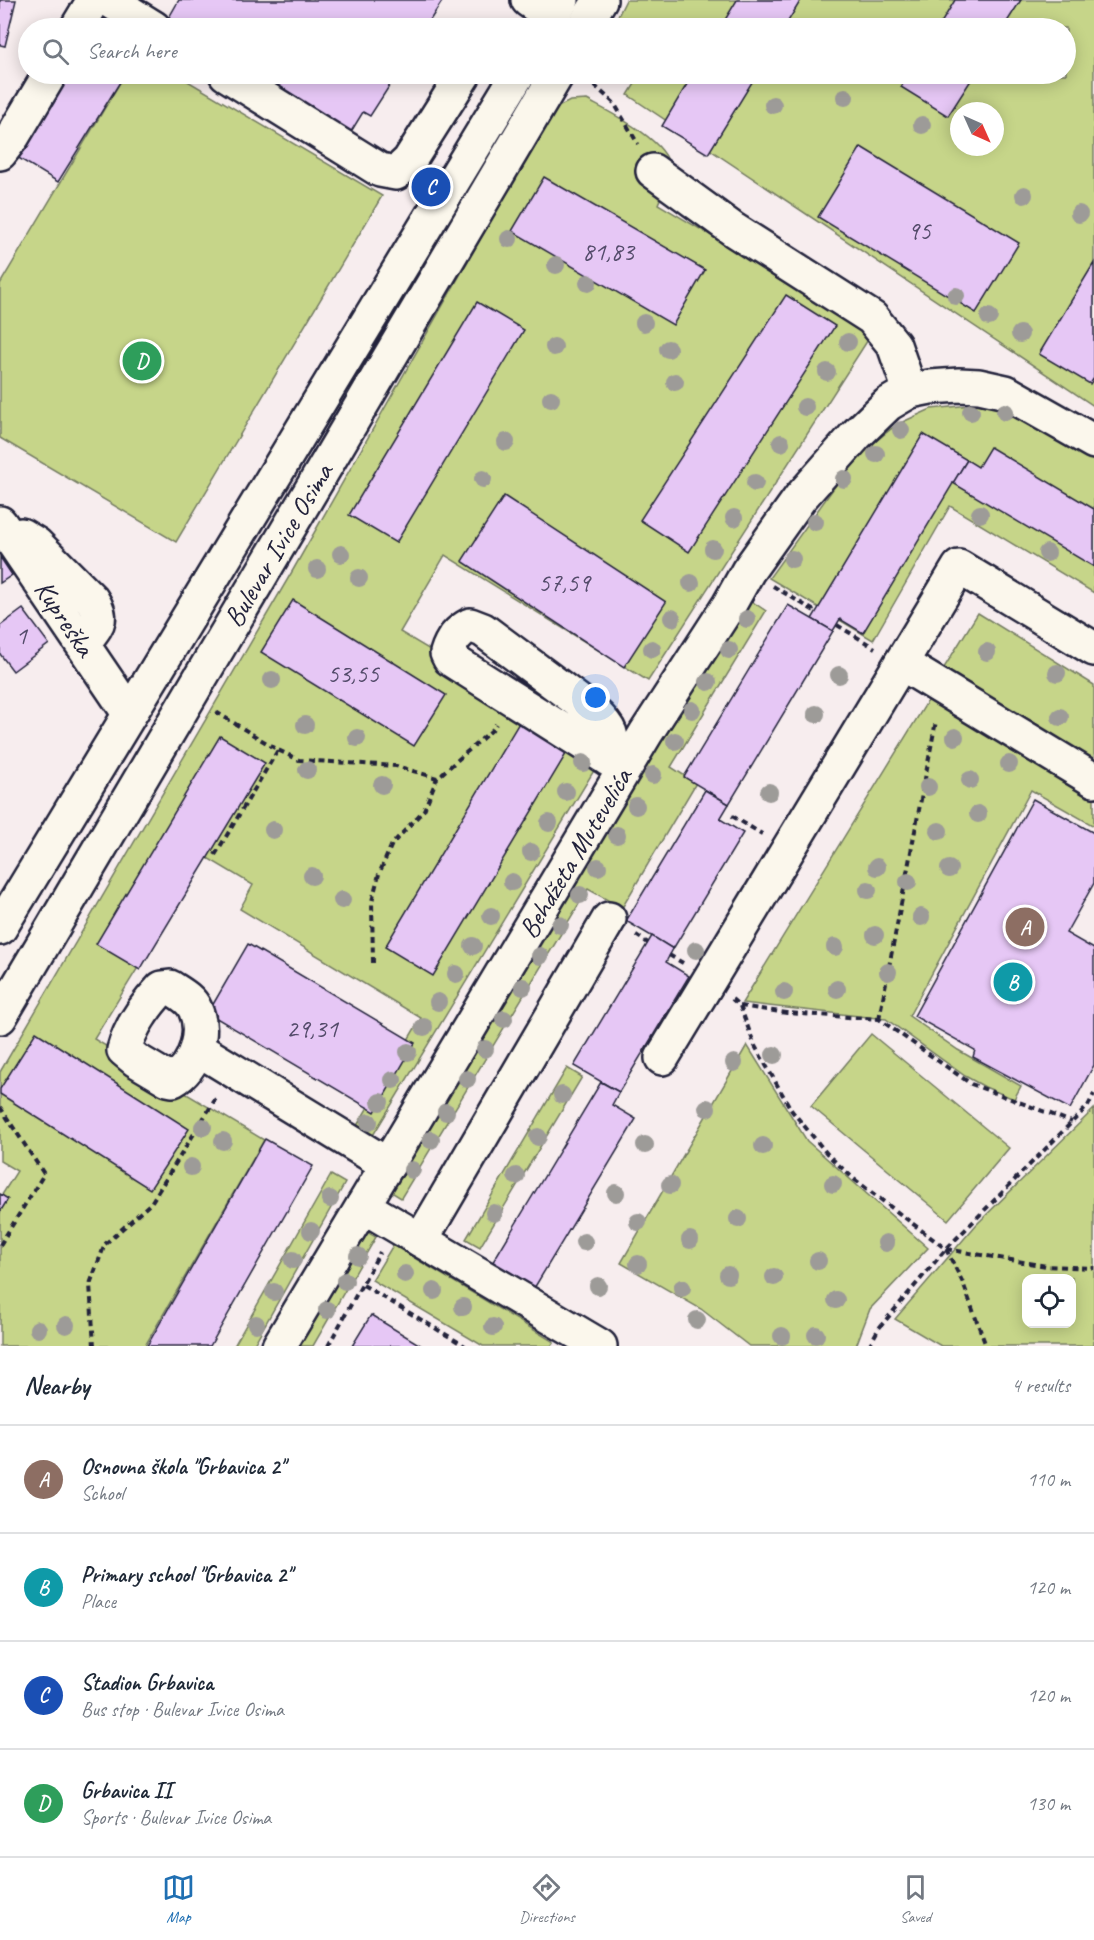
<!DOCTYPE html>
<meta charset="utf-8">
<style>
:root{--surface:#fff;--page:#f2f2f3;--text:#1f2937;--muted:#747a83;--line:#e0e1e3;--accent:#1f6fb2}
body{margin:0;font-family:Caveat,sans-serif;background:var(--page);color:var(--text)}
.controls{position:absolute;right:18px;bottom:18px;display:grid;overflow:hidden;border-radius:12px;box-shadow:0 3px 15px #0003}
.controls button{width:54px;height:54px;display:grid;place-items:center;padding:0;border:0;border-bottom:2px solid var(--line);background:var(--surface);color:var(--text);font:30px sans-serif}
.compass{position:absolute;left:950px;top:102px;width:54px;height:54px;border-radius:50%;background:var(--surface);box-shadow:0 3px 15px #0003;rotate:135deg}
.you{position:absolute;left:596px;top:698px;width:21px;height:21px;margin:-15px;border:4px solid #fff;border-radius:50%;background:#1a73e8;box-shadow:0 0 0 9px #1a73e833}
.badge{display:grid;place-items:center;width:39px;height:39px;border-radius:50%;background:var(--accent);color:#fff;font-size:20px;font-weight:700}
.pin{position:absolute;translate:-50% -50%;border:3px solid #fff;box-shadow:0 2px 6px #0006}
.list{margin:0;padding:0;list-style:none}
h2{display:flex;justify-content:space-between;align-items:center;height:78px;margin:0;padding:0 24px;font-size:26px}
h2 small{font-size:20px;font-weight:400;color:var(--muted)}
.list li{display:grid;grid-template-columns:39px 1fr auto;gap:18px;align-items:center;box-sizing:border-box;height:108px;padding:0 24px;border-top:2px solid var(--line)}
.list b{display:block;font-size:22px;white-space:nowrap}
.list p{margin:0;font-size:20px;white-space:nowrap;color:var(--muted)}
.list em{font-size:20px;font-style:normal;color:var(--muted)}
.icon{flex:none;width:33px;height:33px;fill:none;stroke:currentColor;stroke-width:2;stroke-linecap:round;stroke-linejoin:round}
.map{position:relative;flex:none;width:1094px;height:1346px;overflow:hidden}
.search{position:absolute;background:var(--surface);box-shadow:0 3px 15px #0003;left:18px;right:18px;top:18px;height:66px;display:flex;align-items:center;gap:15px;box-sizing:border-box;padding:0 21px;border-radius:33px;color:var(--muted);font-size:22px}
.sheet{height:510px;background:var(--surface)}
nav{display:flex;justify-content:space-around;align-items:center;box-sizing:border-box;height:84px;border-top:2px solid var(--line);background:var(--surface);font-size:16px;color:var(--muted)}
nav a{display:grid;justify-items:center;gap:3px}
nav .on{color:var(--accent)}
.map>svg:first-child{display:block}
.green{fill:#c6d589;stroke:#747c62;stroke-width:1.5;fill-rule:evenodd}
.building{fill:#e6c7f5;stroke:#22223b;stroke-width:1.5}
.lines{fill:none;stroke-linecap:round;stroke-linejoin:round}
.minor-casing{stroke:#22223b;stroke-width:38}
.major-casing{stroke:#22223b;stroke-width:38}
.path{stroke:#22223b;stroke-width:4;stroke-dasharray:6 4.5;stroke-linecap:butt}
.minor{stroke:#fbf7ec;stroke-width:33}
.major{stroke:#fbf7ec;stroke-width:33}
.tree{fill:#9d9b98}
.labels{text-anchor:middle;dominant-baseline:central;stroke-width:4.5;stroke-linejoin:round;paint-order:stroke}
.number-label{font-size:26px;fill:#534b6a}
.street-label{font-size:28px;fill:#22223b;stroke:#fbf7ec}
</style>
<div class="map">
<svg width="1094" height="1346" viewBox="0 0 1094 1346">
<rect width="100%" height="100%" fill="#f7edee"/>
<filter id="ink" filterUnits="userSpaceOnUse"><feTurbulence type="fractalNoise" baseFrequency=".0167" numOctaves="2"/><feDisplacementMap in="SourceGraphic" scale="12" xChannelSelector="R" yChannelSelector="G"/><feConvolveMatrix kernelMatrix="1 2 1 2 8 2 1 2 1" color-interpolation-filters="sRGB"/></filter>
<g filter="url(#ink)">
<g class="green">
<path d="M626,0H1094V406L628,95L641,74H1066V28H634L617,18ZM959,111H995V147H959Z"/>
<path d="M125,74H176L382,196L176,542L0,438V284Z"/>
<path d="M587,100C609,112 668,140 670,168C670,178 662,194 658,204L873,332L648,681L445,555L400,632L604,754L372,1137L355,1129L421,1018L240,909L253,885L206,857L94,1039L264,1140L145,1346H0V1198L17,1171L0,1161V1072L293,570L554,109L570,101Z"/>
<path d="M1011,401L1094,451V593L950,506L873,640L769,578L856,457L896,425L931,409Z"/>
<path d="M747,598L766,611L671,767L696,783L622,908L588,889L401,1198L388,1190Z"/>
<path d="M978,613L1094,685V774L937,679Z"/>
<path d="M930,697L1094,796V826L1031,790L909,1016L958,1050L1021,1086L1014,1099L985,1087L965,1076L886,1019L742,1003Z"/>
<path d="M871,1034L1009,1148L948,1220L811,1106Z"/>
<path d="M747,1045L807,1141L928,1248L870,1309L856,1346H749L701,1309L621,1263Z"/>
<path d="M567,1068L582,1077L480,1247L466,1239Z"/>
<path d="M1094,1109V1346H941L895,1319L976,1225ZM1026,1278H1072V1324H1026Z"/>
<path d="M331,1175L345,1183L253,1346H234Z"/>
<path d="M362,1229L376,1237L313,1346H296Z"/>
<path d="M393,1245L554,1342L551,1346H483L372,1280Z"/>
</g>
<g class="building">
<path d="M0,0H16L5,46L0,45Z"/>
<path d="M179,0H443L425,28H179L167,21Z"/>
<path d="M737,0H801L784,28H720Z"/>
<path d="M955,0H1021L1003,28H938Z"/>
<path d="M55,74H125L58,182L7,151Z"/>
<path d="M243,74H397L370,116L363,112L349,135Z"/>
<path d="M693,74H757L708,154L662,126Z"/>
<path d="M909,74H975L948,116L901,87Z"/>
<path d="M861,147L1019,243L976,313L818,217Z"/>
<path d="M544,177L705,270L673,325L512,231Z"/>
<path d="M1094,263V378L1090,384L1039,354Z"/>
<path d="M786,295L835,326L689,552L640,520Z"/>
<path d="M477,302L524,330L396,543L349,515Z"/>
<path d="M923,434L967,460L863,633L840,619L833,631L812,619Z"/>
<path d="M990,447L1094,509V567L953,483L967,460L978,467Z"/>
<path d="M504,496L666,602L624,667L462,561Z"/>
<path d="M0,557L12,575L0,583Z"/>
<path d="M293,600L446,695L414,746L261,652Z"/>
<path d="M788,605L833,631L729,804L684,777Z"/>
<path d="M23,609L49,644L13,671L0,654V626Z"/>
<path d="M526,711L575,739L433,976L385,947Z"/>
<path d="M220,736L265,763L140,970L96,944Z"/>
<path d="M705,790L729,804L720,819L743,833L673,949L626,921Z"/>
<path d="M1033,799L1094,833V883L1066,933L1094,949V1065L1070,1109L973,1057L975,1050L914,1016Z"/>
<path d="M652,936L673,949L666,962L689,976L619,1092L574,1066Z"/>
<path d="M248,944L415,1043L375,1112L208,1013Z"/>
<path d="M36,1032L189,1129L150,1189L0,1094V1089Z"/>
<path d="M601,1082L619,1092L612,1105L636,1119L533,1290L491,1265Z"/>
<path d="M265,1139L313,1166L210,1346H147Z"/>
<path d="M0,1194L8,1199L0,1212Z"/>
<path d="M371,1315L422,1346H352Z"/>
</g>
<g class="lines">
<defs>
<g id="minor">
<path d="M109,0L154,28"/>
<path d="M528,0L552,17"/>
<path d="M77,28L94,0"/>
<path d="M226,74L380,170L396,173L409,161L464,74"/>
<path d="M0,153L13,136L50,74"/>
<path d="M653,171L734,230L872,318L894,345L910,391"/>
<path d="M0,523L129,713"/>
<path d="M21,535L36,544L92,600C106,621 95,626 83,644"/>
<path d="M901,663L1094,780"/>
<path d="M608,759C616,737 610,727 593,712L483,630L470,625C458,631 451,640 447,653L450,659L624,769"/>
<path d="M170,987C179,993 191,999 195,1009C206,1032 195,1068 173,1080L168,1079L136,1060L124,1050C130,1027 146,1005 162,988Z"/>
<path d="M198,1049L388,1165"/>
<path d="M662,1058L959,567L1094,649"/>
<path d="M363,1206L600,1346"/>
<path d="M421,1240L609,919"/>
<path d="M279,1346L646,733L729,605L748,571L800,498L856,435L888,404L910,391L930,387L959,385L979,386L1006,392L1094,442"/>
</g>
<g id="major">
<path d="M545,28L562,0"/>
<path d="M583,28L600,0"/>
<path d="M0,928L518,74"/>
<path d="M0,1017L557,74"/>
</g>
</defs>
<use href="#minor" class="minor-casing"/>
<use href="#major" class="major-casing"/>
<g class="path">
<path d="M586,78L614,103L638,144"/>
<path d="M773,586L816,612"/>
<path d="M837,625L875,648"/>
<path d="M216,712L278,750L299,760L396,766L437,778L492,730L496,724"/>
<path d="M732,816L762,834"/>
<path d="M215,855L278,750"/>
<path d="M636,935L648,943"/>
<path d="M669,955L683,963"/>
<path d="M373,963L372,901L379,874L392,844L424,810L437,778"/>
<path d="M732,999L740,1006L755,1046L792,1111L829,1156L854,1179L946,1249L963,1283L986,1346"/>
<path d="M740,1006L787,1013L879,1019L971,1084L1072,1122"/>
<path d="M879,1019L936,721"/>
<path d="M0,1107L44,1174L0,1245"/>
<path d="M946,1249L1046,1266L1094,1268"/>
<path d="M363,1285L465,1346"/>
<path d="M94,1346L90,1284L105,1244L151,1203L218,1095"/>
<path d="M328,1346L380,1252"/>
<path d="M869,1346L879,1328L946,1249L1088,1106L1094,1094"/>
</g>
<use href="#minor" class="minor"/>
<use href="#major" class="major"/>
</g>
<g class="tree">
<circle cx="845" cy="97" r="9"/>
<circle cx="773" cy="105" r="9"/>
<circle cx="922" cy="125" r="9"/>
<circle cx="1024" cy="195" r="9"/>
<circle cx="1079" cy="214" r="9"/>
<circle cx="509" cy="239" r="9"/>
<circle cx="556" cy="265" r="9"/>
<circle cx="588" cy="283" r="9"/>
<circle cx="956" cy="296" r="9"/>
<circle cx="989" cy="317" r="9"/>
<circle cx="644" cy="323" r="9"/>
<circle cx="1020" cy="334" r="9"/>
<circle cx="848" cy="342" r="9"/>
<circle cx="554" cy="347" r="9"/>
<circle cx="668" cy="349" r="9"/>
<circle cx="827" cy="372" r="9"/>
<circle cx="675" cy="382" r="9"/>
<circle cx="551" cy="399" r="9"/>
<circle cx="805" cy="407" r="9"/>
<circle cx="971" cy="412" r="9"/>
<circle cx="1005" cy="412" r="9"/>
<circle cx="901" cy="430" r="9"/>
<circle cx="506" cy="442" r="9"/>
<circle cx="781" cy="443" r="9"/>
<circle cx="876" cy="454" r="9"/>
<circle cx="483" cy="479" r="9"/>
<circle cx="844" cy="479" r="9"/>
<circle cx="755" cy="483" r="9"/>
<circle cx="980" cy="514" r="9"/>
<circle cx="734" cy="518" r="9"/>
<circle cx="815" cy="522" r="9"/>
<circle cx="713" cy="549" r="9"/>
<circle cx="1047" cy="553" r="9"/>
<circle cx="341" cy="554" r="9"/>
<circle cx="792" cy="559" r="9"/>
<circle cx="317" cy="569" r="9"/>
<circle cx="359" cy="578" r="9"/>
<circle cx="691" cy="583" r="9"/>
<circle cx="672" cy="618" r="9"/>
<circle cx="747" cy="619" r="9"/>
<circle cx="652" cy="649" r="9"/>
<circle cx="729" cy="650" r="9"/>
<circle cx="987" cy="652" r="9"/>
<circle cx="1057" cy="673" r="9"/>
<circle cx="839" cy="675" r="9"/>
<circle cx="272" cy="680" r="9"/>
<circle cx="708" cy="682" r="9"/>
<circle cx="692" cy="710" r="9"/>
<circle cx="816" cy="714" r="9"/>
<circle cx="1060" cy="717" r="9"/>
<circle cx="305" cy="725" r="9"/>
<circle cx="955" cy="737" r="9"/>
<circle cx="357" cy="738" r="9"/>
<circle cx="675" cy="741" r="9"/>
<circle cx="583" cy="763" r="9"/>
<circle cx="1009" cy="764" r="9"/>
<circle cx="307" cy="770" r="9"/>
<circle cx="653" cy="775" r="9"/>
<circle cx="970" cy="780" r="9"/>
<circle cx="382" cy="785" r="9"/>
<circle cx="928" cy="787" r="9"/>
<circle cx="566" cy="792" r="9"/>
<circle cx="769" cy="792" r="9"/>
<circle cx="636" cy="806" r="9"/>
<circle cx="978" cy="814" r="9"/>
<circle cx="549" cy="823" r="9"/>
<circle cx="273" cy="830" r="9"/>
<circle cx="939" cy="831" r="9"/>
<circle cx="617" cy="835" r="9"/>
<circle cx="531" cy="852" r="9"/>
<circle cx="598" cy="867" r="9"/>
<circle cx="877" cy="867" r="9"/>
<circle cx="949" cy="869" r="9"/>
<circle cx="312" cy="876" r="9"/>
<circle cx="512" cy="882" r="9"/>
<circle cx="908" cy="882" r="9"/>
<circle cx="868" cy="890" r="9"/>
<circle cx="580" cy="895" r="9"/>
<circle cx="342" cy="900" r="9"/>
<circle cx="491" cy="916" r="9"/>
<circle cx="921" cy="917" r="9"/>
<circle cx="560" cy="925" r="9"/>
<circle cx="875" cy="935" r="9"/>
<circle cx="473" cy="946" r="9"/>
<circle cx="835" cy="947" r="9"/>
<circle cx="696" cy="950" r="9"/>
<circle cx="540" cy="956" r="9"/>
<circle cx="888" cy="972" r="9"/>
<circle cx="456" cy="974" r="9"/>
<circle cx="523" cy="987" r="9"/>
<circle cx="837" cy="989" r="9"/>
<circle cx="784" cy="992" r="9"/>
<circle cx="438" cy="1002" r="9"/>
<circle cx="504" cy="1019" r="9"/>
<circle cx="424" cy="1027" r="9"/>
<circle cx="485" cy="1049" r="9"/>
<circle cx="408" cy="1052" r="9"/>
<circle cx="774" cy="1055" r="9"/>
<circle cx="734" cy="1063" r="9"/>
<circle cx="467" cy="1079" r="9"/>
<circle cx="393" cy="1080" r="9"/>
<circle cx="562" cy="1095" r="9"/>
<circle cx="380" cy="1102" r="9"/>
<circle cx="707" cy="1108" r="9"/>
<circle cx="446" cy="1112" r="9"/>
<circle cx="369" cy="1122" r="9"/>
<circle cx="203" cy="1127" r="9"/>
<circle cx="538" cy="1137" r="9"/>
<circle cx="431" cy="1140" r="9"/>
<circle cx="223" cy="1141" r="9"/>
<circle cx="645" cy="1145" r="9"/>
<circle cx="763" cy="1146" r="9"/>
<circle cx="191" cy="1167" r="9"/>
<circle cx="412" cy="1170" r="9"/>
<circle cx="516" cy="1176" r="9"/>
<circle cx="833" cy="1184" r="9"/>
<circle cx="670" cy="1185" r="9"/>
<circle cx="616" cy="1193" r="9"/>
<circle cx="330" cy="1199" r="9"/>
<circle cx="494" cy="1213" r="9"/>
<circle cx="738" cy="1219" r="9"/>
<circle cx="638" cy="1222" r="9"/>
<circle cx="311" cy="1231" r="9"/>
<circle cx="690" cy="1240" r="9"/>
<circle cx="584" cy="1242" r="9"/>
<circle cx="886" cy="1243" r="9"/>
<circle cx="358" cy="1256" r="9"/>
<circle cx="293" cy="1260" r="9"/>
<circle cx="818" cy="1261" r="9"/>
<circle cx="638" cy="1264" r="9"/>
<circle cx="405" cy="1274" r="9"/>
<circle cx="728" cy="1275" r="9"/>
<circle cx="774" cy="1277" r="9"/>
<circle cx="345" cy="1281" r="9"/>
<circle cx="598" cy="1286" r="9"/>
<circle cx="682" cy="1288" r="9"/>
<circle cx="434" cy="1291" r="9"/>
<circle cx="274" cy="1292" r="9"/>
<circle cx="836" cy="1300" r="9"/>
<circle cx="463" cy="1307" r="9"/>
<circle cx="327" cy="1310" r="9"/>
<circle cx="697" cy="1320" r="9"/>
<circle cx="256" cy="1324" r="9"/>
<circle cx="66" cy="1325" r="9"/>
<circle cx="493" cy="1327" r="9"/>
<circle cx="38" cy="1329" r="9"/>
<circle cx="816" cy="1335" r="9"/>
<circle cx="782" cy="1336" r="9"/>
</g>
</g>
<g class="labels">
<g class="number-label">
<text x="919" y="230">95</text>
<text x="608" y="251">81,83</text>
<text x="564" y="582">57,59</text>
<text x="21" y="635">1</text>
<text x="353" y="673">53,55</text>
<text x="312" y="1028">29,31</text>
</g>
<g class="street-label">
<text transform="translate(278 545) rotate(-59)">Bulevar Ivice Osima</text>
<text transform="translate(65 618) rotate(56)">Kupreška</text>
<text transform="translate(575 853) rotate(-59)">Behdžeta Mutevelića</text>
</g>
</g>
</svg>
<div class="controls">
<button><svg class="icon" aria-label="locate" viewBox="0 0 24 24"><circle cx="12" cy="12" r="6"/><path d="M12 2v4M12 18v4M2 12h4M18 12h4"/></svg></button>
</div>
<svg class="compass" viewBox="-18 -18 36 36"><path d="M0-13l5 13h-10z" fill="#e53935"/><path d="M0 13l5-13h-10z" fill="#747a83"/></svg>
<div class="you"></div>
<div class="pin badge" style="left:1025px;top:927px;background:#8d6e63">A</div>
<div class="pin badge" style="left:1013px;top:982px;background:#0f9aa8">B</div>
<div class="pin badge" style="left:431px;top:187px;background:#1a4fb4">C</div>
<div class="pin badge" style="left:142px;top:361px;background:#2e9e5b">D</div>
<div class="search"><svg class="icon" aria-label="search" viewBox="0 0 24 24"><circle cx="10" cy="10" r="6"/><path d="M15 15l6 6"/></svg>Search here</div>
</div>
<section class="sheet">
<h2>Nearby<small>4 results</small></h2>
<ul class="list">
<li><span class="badge" style="background:#8d6e63">A</span><div><b>Osnovna škola &quot;Grbavica 2&quot;</b><p>School</p></div><em>110 m</em></li>
<li><span class="badge" style="background:#0f9aa8">B</span><div><b>Primary school &quot;Grbavica 2&quot;</b><p>Place</p></div><em>120 m</em></li>
<li><span class="badge" style="background:#1a4fb4">C</span><div><b>Stadion Grbavica</b><p>Bus stop · Bulevar Ivice Osima</p></div><em>120 m</em></li>
<li><span class="badge" style="background:#2e9e5b">D</span><div><b>Grbavica II</b><p>Sports · Bulevar Ivice Osima</p></div><em>130 m</em></li>
</ul>
</section>
<nav>
<a class="on"><svg class="icon" aria-label="map" viewBox="0 0 24 24"><path d="M3 6l6-2 6 2 6-2v14l-6 2-6-2-6 2zM9 4v14M15 6v14"/></svg>Map</a>
<a><svg class="icon" aria-label="directions" viewBox="0 0 24 24"><path d="M12 3l9 9-9 9-9-9zM9 14v-3h6M13 9l2 2-2 2"/></svg>Directions</a>
<a><svg class="icon" aria-label="saved" viewBox="0 0 24 24"><path d="M7 4h10v16l-5-4-5 4z"/></svg>Saved</a>
</nav>
